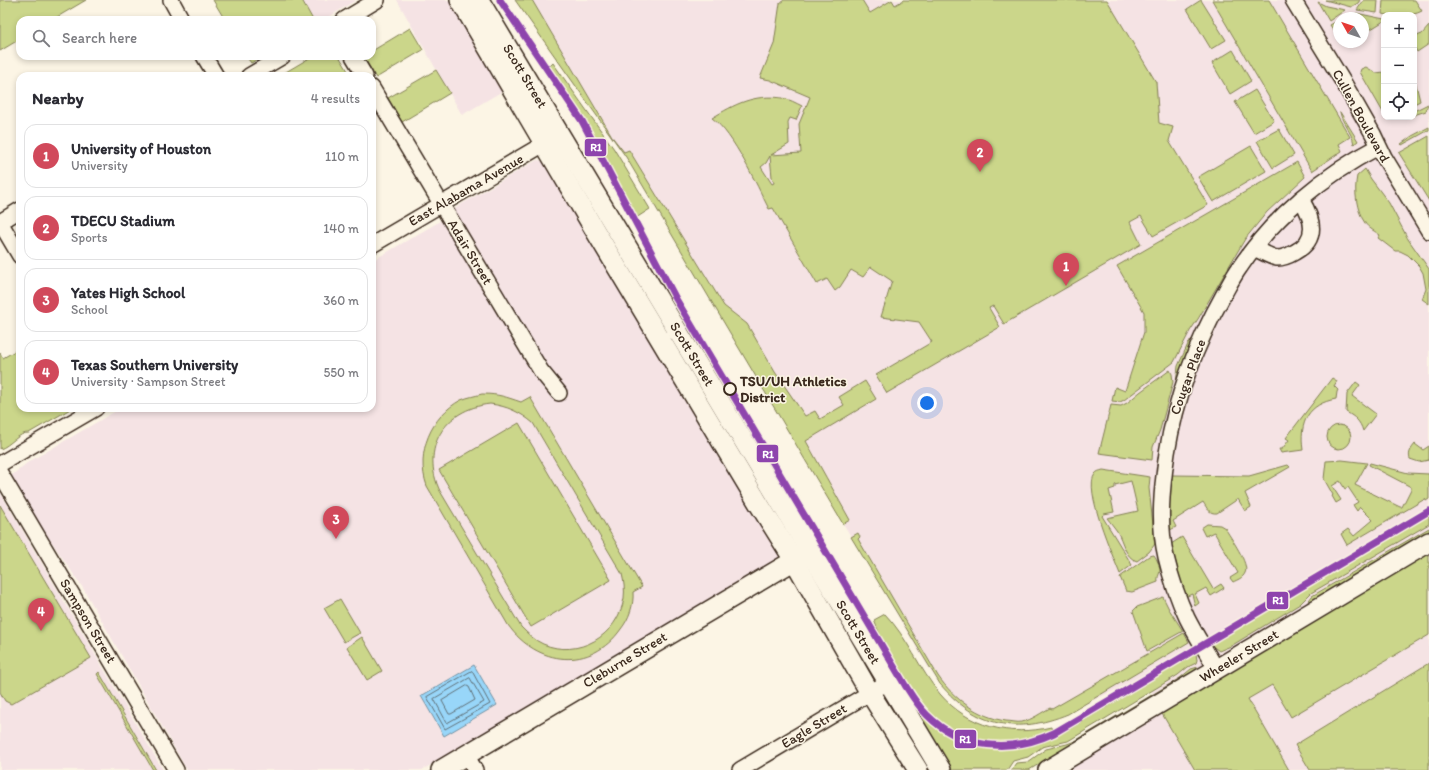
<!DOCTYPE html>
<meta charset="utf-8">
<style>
:root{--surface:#fff;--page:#f2f2f3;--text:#2b2b33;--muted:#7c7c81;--line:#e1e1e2;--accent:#d1495b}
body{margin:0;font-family:Itim,sans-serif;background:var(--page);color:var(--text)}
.controls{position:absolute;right:12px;top:12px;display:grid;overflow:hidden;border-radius:8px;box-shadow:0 2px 6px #0003}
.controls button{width:36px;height:36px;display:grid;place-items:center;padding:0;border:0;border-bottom:1px solid var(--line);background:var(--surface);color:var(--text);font:20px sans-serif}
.compass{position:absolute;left:1333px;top:12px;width:36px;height:36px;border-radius:50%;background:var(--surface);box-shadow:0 2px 6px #0003;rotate:310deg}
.you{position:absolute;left:927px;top:403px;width:14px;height:14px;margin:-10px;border:3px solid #fff;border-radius:50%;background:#1a73e8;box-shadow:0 0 0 6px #1a73e833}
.badge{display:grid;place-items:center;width:26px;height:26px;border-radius:50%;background:var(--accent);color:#fff;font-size:13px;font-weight:700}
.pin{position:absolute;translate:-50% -33px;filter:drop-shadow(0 1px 2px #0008)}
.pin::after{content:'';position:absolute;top:21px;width:14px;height:12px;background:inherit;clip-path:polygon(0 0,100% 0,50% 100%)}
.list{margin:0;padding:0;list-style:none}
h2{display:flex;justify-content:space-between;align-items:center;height:52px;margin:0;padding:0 16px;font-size:17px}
h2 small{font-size:13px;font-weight:400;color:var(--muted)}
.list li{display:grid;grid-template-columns:26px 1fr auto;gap:12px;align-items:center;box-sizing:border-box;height:64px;margin:0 8px 8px;padding:0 8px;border:1px solid var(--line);border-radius:12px}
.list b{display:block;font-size:15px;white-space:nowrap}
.list p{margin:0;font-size:13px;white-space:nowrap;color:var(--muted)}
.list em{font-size:13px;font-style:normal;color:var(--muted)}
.icon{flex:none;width:22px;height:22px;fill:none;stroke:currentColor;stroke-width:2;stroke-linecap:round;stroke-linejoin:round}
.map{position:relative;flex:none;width:1429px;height:770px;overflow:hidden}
.search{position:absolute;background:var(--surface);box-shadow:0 2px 6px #0003;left:16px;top:16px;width:360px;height:44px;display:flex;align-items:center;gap:10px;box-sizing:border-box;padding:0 14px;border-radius:12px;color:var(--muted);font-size:15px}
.panel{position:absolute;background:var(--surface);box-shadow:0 2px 6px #0003;left:16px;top:72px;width:360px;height:340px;border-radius:12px}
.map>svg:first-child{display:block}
.built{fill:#f5e3e4;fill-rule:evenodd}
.green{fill:#cbd68a;stroke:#838054;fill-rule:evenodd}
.water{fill:#98d6f9;stroke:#7391a1}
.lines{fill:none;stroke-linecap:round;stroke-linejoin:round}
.shore{stroke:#606f76;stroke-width:1}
.minor-casing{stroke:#3b2a1e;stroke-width:18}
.major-casing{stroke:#3b2a1e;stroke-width:22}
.minor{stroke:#fcf5e5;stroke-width:15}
.major{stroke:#fcf5e5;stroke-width:19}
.rail-1-casing{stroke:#fcf5e5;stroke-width:10}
.rail-1{stroke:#8e44ad;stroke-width:7}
.stop-dot{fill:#fcf5e5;stroke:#3b2a1e;stroke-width:2}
.labels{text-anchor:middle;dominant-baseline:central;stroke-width:3;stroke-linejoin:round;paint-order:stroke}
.street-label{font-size:14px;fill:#3b2a1e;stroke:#fcf5e5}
.stop-label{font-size:14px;font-weight:bold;fill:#3b2a1e;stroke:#fcf5e5;text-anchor:start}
.line-badge{stroke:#fcf5e5;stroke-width:1.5}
.badge-label{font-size:11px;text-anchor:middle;font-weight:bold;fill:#fff}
</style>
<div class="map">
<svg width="1429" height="770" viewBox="0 0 1429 770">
<rect width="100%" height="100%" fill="#fcf5e5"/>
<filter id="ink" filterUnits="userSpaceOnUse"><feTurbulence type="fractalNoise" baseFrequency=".025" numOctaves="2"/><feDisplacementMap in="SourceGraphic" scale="8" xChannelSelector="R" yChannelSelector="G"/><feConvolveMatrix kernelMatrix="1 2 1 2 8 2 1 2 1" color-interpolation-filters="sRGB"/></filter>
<g filter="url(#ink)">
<g class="built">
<path d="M302,0H356L324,20H313Z"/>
<path d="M397,0H454L506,89L462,115Z"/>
<path d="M515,0H1429V770H1197L1143,677L1051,720L1035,724L1023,725L1005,724L989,721L978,716L962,707L951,697L940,684L930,670L626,157ZM1384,15H1414V117H1384ZM1339,18H1363V42H1339Z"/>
<path d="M537,160L545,161L781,555L778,561L422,770H187L83,588L16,490L12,475L27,463L121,408H372V261L437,223L460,205Z"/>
<path d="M0,492L163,770H0Z"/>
<path d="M1161,712L1195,770H1064Z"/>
</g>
<g class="green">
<path d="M0,0H86L52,20H20V39L0,51Z"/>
<path d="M213,0H302L313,20H225Z"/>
<path d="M515,0H532L613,138L624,152L629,150L724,306L747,324L775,372L805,416L815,411L820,419L844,405L839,397L865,381L876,399L806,441L850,520L843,524L626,157Z"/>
<path d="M784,0H862L870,13L892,0L895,5L904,0H1107L1156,82L1159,123L1173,127L1169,141L1208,205L1153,236L1141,216L1130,222L1141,244L1004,324L993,306L989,308L1000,327L887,393L876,375L932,342L919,322L881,317L892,281L871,267L863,277L851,270L840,287L835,291L827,279L817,284L773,208L769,209C756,184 734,134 712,118C735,104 754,94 782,98C789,99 796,103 802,106L796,120L790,118L788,122L789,144L771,155L801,153L799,124L810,97L770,80L760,78L774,44L780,3ZM770,156L772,177L774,183L772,184L761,167L766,163Z"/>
<path d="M1201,0L1226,40L1211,49L1187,9Z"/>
<path d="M1212,0H1269L1350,137L1339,144L1342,151L1312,171Z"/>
<path d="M1325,0H1360L1358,3L1351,7Z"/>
<path d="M1364,0H1378L1377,13L1357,10Z"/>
<path d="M1383,0H1415L1422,11C1411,17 1394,16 1382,14Z"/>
<path d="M1318,2L1326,6L1345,10L1329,21Z"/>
<path d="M1356,13L1384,19V21L1363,34V18H1353Z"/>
<path d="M1339,20V38L1330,25Z"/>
<path d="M1429,26V44L1417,52L1414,46V37L1422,34Z"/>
<path d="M410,28L423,50L376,78L363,56H372V51Z"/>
<path d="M1233,50L1251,81L1230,94L1212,63Z"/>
<path d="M246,56H263L251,63Z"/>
<path d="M313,56H339L351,76H279Z"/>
<path d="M553,63L614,149L650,209L636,218L584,120L549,67Z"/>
<path d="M1366,67L1376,73L1384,72V114L1360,72L1361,69Z"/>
<path d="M436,70L450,93L402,122L388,98Z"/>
<path d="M1414,76L1420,101L1414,104Z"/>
<path d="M1255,90L1274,121L1254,133L1235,102Z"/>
<path d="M1428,104L1426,111L1414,115V111Z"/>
<path d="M1340,112L1358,141L1354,144C1352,132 1342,124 1340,112Z"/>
<path d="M1429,127V130L1402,145L1401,144L1412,136Z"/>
<path d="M1279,129L1294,155L1273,168L1257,141Z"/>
<path d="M1429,136V201L1399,153Z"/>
<path d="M1251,146L1266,171L1213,202L1198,177Z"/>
<path d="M1297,162L1305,177L1267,212L1245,239L1198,319L1190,331L1174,362L1124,400L1120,402L1112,401L1115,387L1125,391L1144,332V312L1117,266Z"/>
<path d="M1365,169L1371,179L1389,203L1408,239L1429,269V304L1422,299L1426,289L1423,273L1419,266L1408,255L1400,251H1395L1378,238L1380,235C1376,232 1368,228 1365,223C1356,210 1354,191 1357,176Z"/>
<path d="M1196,334L1176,384L1178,366L1188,344Z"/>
<path d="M20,348V408H72L29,433C19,432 10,446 0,449V353L3,358Z"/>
<path d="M1170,370L1172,374L1173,382L1160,430L1153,447L1152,460L1099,453L1111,405L1121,406L1127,403L1140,392Z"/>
<path d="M1332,378L1337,381L1334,386L1338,390L1337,392L1336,399C1308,404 1299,422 1303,450L1281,453L1279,449H1282L1289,440L1286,438Z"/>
<path d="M1356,382L1360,385L1352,396L1376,414L1363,431C1360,421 1355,417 1346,412L1347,394Z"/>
<path d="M482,394C499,394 506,397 521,402L530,397L642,587L633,592C634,605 629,619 621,629C591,672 537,666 508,625L427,486C415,453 431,416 461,400C468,397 475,396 482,394ZM490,404C507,406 520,412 533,423L622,574C624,582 625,590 624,598C618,636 578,659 543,644C534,640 528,634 521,627L440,491C420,449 444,409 490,404Z"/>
<path d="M519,423L611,580L531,627L439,470Z"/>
<circle cx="1339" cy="437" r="12"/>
<path d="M1415,444L1423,450L1429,446V460L1419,462L1410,459C1408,453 1411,449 1415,444Z"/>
<path d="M1342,460L1367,463L1355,485L1400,507H1402L1411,489V487L1369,465L1370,463L1408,473L1429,474V499L1426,501L1425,499L1347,545L1341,534L1348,529L1354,536L1373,520L1360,507L1357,511L1353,505L1358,502L1348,487L1345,489L1340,481L1332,486L1341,500L1336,503L1332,496L1333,495L1324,479L1326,461Z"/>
<path d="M1288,465L1290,467L1245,493L1251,507L1245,511L1238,499L1217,513C1209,514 1207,508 1203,502L1173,521L1176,527L1170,530L1168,510L1170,477L1173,475L1249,476Z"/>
<path d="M1103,470L1150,477L1149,488L1155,544L1149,552L1137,561C1125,558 1123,541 1117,531C1114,527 1111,523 1107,518L1138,511L1131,481L1115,485V488L1109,490L1114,512L1104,514L1102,516L1132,565L1120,574C1113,556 1083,489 1095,474C1097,471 1100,471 1103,470Z"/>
<path d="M0,505L91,658L11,704L5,701L0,692Z"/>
<path d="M1429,515V524L1311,593L1300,604L1231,646L1219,651L1211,645Z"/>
<path d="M1207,524L1220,525L1225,528C1230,537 1250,564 1245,573C1243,578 1237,580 1233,582L1230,578L1238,573L1214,532L1205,536L1201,528Z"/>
<path d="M1429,528V531L1305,606L1312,596Z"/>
<path d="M858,533L860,537L858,539L938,676C954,699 978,717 1006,721C1011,721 1017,723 1022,722C1032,720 1042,712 1050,708L1052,709L1184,633L1189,642L1068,714C1016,735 977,727 940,684L851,537Z"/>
<path d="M1182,537L1213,589L1221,584L1224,588L1211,596L1206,588L1195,594L1199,603L1195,606L1192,594L1185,597L1171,544Z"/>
<path d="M1429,553V635L1291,717L1272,685L1248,699L1289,770H1195L1161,712Z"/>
<path d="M1154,555C1157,559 1160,566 1160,571C1159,576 1157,577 1158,582L1132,592L1126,591L1120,577L1149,556Z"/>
<path d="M1163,597L1169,609L1183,631L1147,651L1133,611L1137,607Z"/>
<path d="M340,599L360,633L344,642L324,608Z"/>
<path d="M885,614C908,638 919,669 940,694C968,727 1010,737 1051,727L1052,732C1040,736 1027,741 1014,742C979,746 944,732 922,705C914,695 908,685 902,674C891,656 881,639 874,620Z"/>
<path d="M362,637L382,671L367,680L347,647Z"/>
<path d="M1196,654L1197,660L1196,663L1188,667L1178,675L1068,741L1042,747L1028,757L1013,761L1007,770H951L902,691L900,683C907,694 914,705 923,715C954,748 1004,757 1046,741C1067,732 1087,718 1107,707C1137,689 1166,671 1196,654Z"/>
<path d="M1429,663V770H1310L1295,745Z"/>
<path d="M1198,667L1196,670L1190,674L1029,770H1011L1016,763L1028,762L1046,749L1067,744L1075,741L1180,678L1191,669Z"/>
<path d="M99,672L156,770H153L97,674Z"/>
</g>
<path class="water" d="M474,665L497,705L444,736L421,696Z"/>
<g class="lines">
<g class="shore">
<path d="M472,671L490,704L445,729L427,697Z"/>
<path d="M470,678L484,702L447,723L434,699Z"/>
<path d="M467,686L469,687L475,700L451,714H449L442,701Z"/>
</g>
<defs>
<g id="minor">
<path d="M171,0L182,20"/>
<path d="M1293,0L1345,85L1373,134L1384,157L1429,231"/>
<path d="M344,20L377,0"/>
<path d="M204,56L216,76"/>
<path d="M353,56L365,76"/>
<path d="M249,76L283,56"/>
<path d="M372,88L541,371L559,393"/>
<path d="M0,222L20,256"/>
<path d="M0,222L20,210"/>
<path d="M372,245L554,138"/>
<path d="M1254,248C1261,251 1270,257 1277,258C1283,258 1290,255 1295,252C1319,239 1313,219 1301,199"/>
<path d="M0,464L96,408"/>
<path d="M0,473L176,770"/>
<path d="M1216,669C1207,652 1196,636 1187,618C1178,599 1171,578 1166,557C1158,523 1162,487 1167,453C1176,396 1196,344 1224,294C1229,285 1234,275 1240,267C1274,216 1324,175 1378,147"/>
<path d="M466,755L475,770"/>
<path d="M740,770L888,682"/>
</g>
<g id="major">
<path d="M460,0L596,232L759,504L794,560L870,693L918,770"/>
<path d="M479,0L941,770"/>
<path d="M441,770L805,554"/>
<path d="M1048,770L1429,542"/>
</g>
</defs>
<use href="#minor" class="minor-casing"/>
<use href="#major" class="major-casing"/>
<use href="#minor" class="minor"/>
<use href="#major" class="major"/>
<defs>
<path id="rail-1" d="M500,0L582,121L676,299L905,685C912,696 918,706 927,715C962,750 1011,753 1054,733L1429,511"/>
</defs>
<use href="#rail-1" class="rail-1-casing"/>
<use href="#rail-1" class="rail-1"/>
</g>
</g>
<circle class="stop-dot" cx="730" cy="389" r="6"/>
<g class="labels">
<g class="street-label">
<text transform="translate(525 76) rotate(59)">Scott Street</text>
<text transform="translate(1361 116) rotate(61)">Cullen Boulevard</text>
<text transform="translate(466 190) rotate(-30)">East Alabama Avenue</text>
<text transform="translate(470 252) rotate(59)">Adair Street</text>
<text transform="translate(692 354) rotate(59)">Scott Street</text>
<text transform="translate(1188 377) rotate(-70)">Cougar Place</text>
<text transform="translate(88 621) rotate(59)">Sampson Street</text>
<text transform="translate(858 632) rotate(59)">Scott Street</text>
<text transform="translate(1239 656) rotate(-31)">Wheeler Street</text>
<text transform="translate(625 660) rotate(-31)">Cleburne Street</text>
<text transform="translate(814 726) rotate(-31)">Eagle Street</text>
</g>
<g class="stop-label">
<text x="740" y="381">TSU/UH Athletics<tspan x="740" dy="16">District</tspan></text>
</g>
</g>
<g class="line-badge">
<rect x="584" y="138" width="23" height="19" rx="4" fill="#8e44ad"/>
<rect x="756" y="444" width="23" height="19" rx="4" fill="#8e44ad"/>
<rect x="1266" y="591" width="23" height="19" rx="4" fill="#8e44ad"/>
<rect x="954" y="729" width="23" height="20" rx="4" fill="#8e44ad"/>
</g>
<g class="badge-label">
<text x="596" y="151">R1</text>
<text x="768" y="458">R1</text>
<text x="1278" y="604">R1</text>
<text x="965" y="743">R1</text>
</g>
</svg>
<div class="controls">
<button>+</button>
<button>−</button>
<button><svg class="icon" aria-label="locate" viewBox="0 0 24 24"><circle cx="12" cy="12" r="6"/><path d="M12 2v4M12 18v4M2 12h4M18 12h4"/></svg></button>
</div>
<svg class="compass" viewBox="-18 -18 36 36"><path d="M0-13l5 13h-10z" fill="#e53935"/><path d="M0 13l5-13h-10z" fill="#7c7c81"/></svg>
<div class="you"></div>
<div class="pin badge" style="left:1066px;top:286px">1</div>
<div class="pin badge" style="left:980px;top:172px">2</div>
<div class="pin badge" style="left:336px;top:539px">3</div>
<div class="pin badge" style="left:41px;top:631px">4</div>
<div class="search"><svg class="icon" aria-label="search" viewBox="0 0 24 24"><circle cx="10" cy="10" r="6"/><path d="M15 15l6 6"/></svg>Search here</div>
<section class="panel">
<h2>Nearby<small>4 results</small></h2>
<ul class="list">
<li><span class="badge">1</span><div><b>University of Houston</b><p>University</p></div><em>110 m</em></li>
<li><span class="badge">2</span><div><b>TDECU Stadium</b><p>Sports</p></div><em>140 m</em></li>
<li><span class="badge">3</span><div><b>Yates High School</b><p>School</p></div><em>360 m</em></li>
<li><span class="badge">4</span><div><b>Texas Southern University</b><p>University · Sampson Street</p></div><em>550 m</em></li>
</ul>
</section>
</div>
